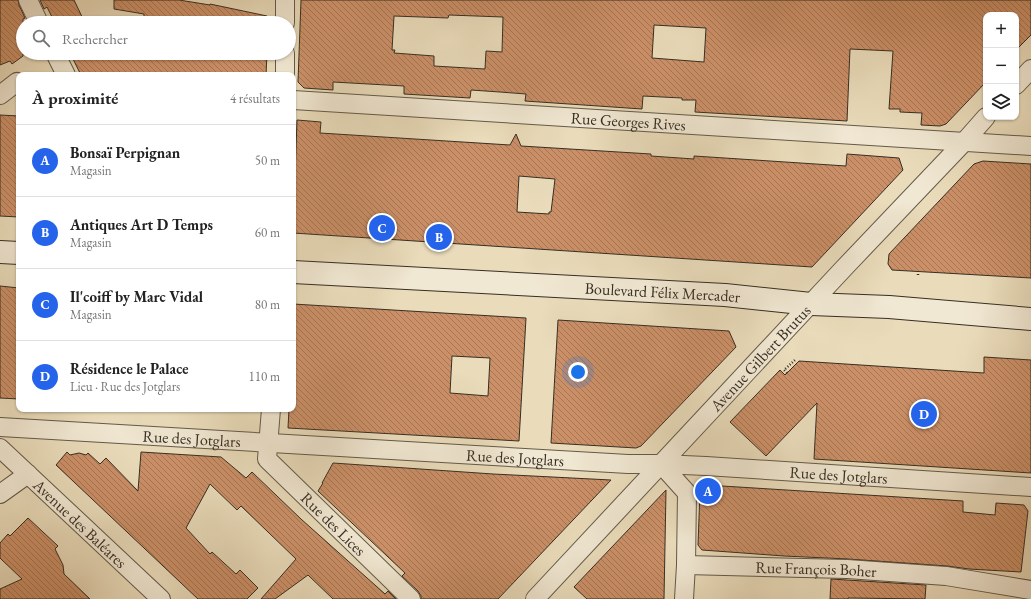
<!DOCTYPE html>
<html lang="fr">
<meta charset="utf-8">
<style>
:root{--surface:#fff;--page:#f6f6f6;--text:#222;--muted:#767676;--line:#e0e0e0;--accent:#2563eb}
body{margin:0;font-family:"EB Garamond",serif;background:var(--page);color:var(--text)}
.controls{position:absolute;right:12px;top:12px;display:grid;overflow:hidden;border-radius:8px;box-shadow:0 1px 3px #0004}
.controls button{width:36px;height:36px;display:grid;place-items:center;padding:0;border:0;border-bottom:1px solid var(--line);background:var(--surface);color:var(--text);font:20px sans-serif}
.you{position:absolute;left:578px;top:372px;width:14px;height:14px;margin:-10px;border:3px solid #fff;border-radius:50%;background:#1a73e8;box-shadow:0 0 0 6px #1a73e833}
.badge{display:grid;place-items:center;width:26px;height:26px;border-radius:50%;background:var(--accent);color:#fff;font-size:13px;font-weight:700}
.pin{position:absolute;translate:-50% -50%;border:2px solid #fff;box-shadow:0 1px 4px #0006}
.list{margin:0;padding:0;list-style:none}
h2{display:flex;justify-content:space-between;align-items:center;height:52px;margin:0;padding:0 16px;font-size:17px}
h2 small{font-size:13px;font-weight:400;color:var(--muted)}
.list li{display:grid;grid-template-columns:26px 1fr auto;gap:12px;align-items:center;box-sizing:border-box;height:72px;padding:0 16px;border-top:1px solid var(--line)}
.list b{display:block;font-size:15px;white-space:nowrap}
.list p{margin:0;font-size:13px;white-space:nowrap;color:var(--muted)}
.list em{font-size:13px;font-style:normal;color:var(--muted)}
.icon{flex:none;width:22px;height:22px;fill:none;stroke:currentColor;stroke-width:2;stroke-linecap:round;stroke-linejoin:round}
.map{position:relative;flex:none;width:1031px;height:599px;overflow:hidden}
.search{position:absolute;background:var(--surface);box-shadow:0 1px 3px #0004;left:16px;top:16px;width:280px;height:44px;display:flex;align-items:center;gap:10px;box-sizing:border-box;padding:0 14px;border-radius:22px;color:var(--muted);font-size:15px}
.panel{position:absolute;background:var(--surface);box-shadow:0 1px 3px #0004;left:16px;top:72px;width:280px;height:340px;border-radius:8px}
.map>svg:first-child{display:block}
.building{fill:url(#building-back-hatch);stroke:#362e24;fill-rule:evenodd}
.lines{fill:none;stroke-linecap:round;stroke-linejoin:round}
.street-casing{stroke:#635a4a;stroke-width:20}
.secondary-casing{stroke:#362e24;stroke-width:24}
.path{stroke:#362e24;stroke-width:2.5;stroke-dasharray:1 2;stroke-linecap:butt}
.street{stroke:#f1e8d3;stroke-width:18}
.secondary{stroke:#f1e8d3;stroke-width:22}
.labels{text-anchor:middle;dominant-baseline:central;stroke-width:3;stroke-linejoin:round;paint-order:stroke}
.street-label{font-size:16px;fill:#362e24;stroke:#f1e8d3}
</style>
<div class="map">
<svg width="1031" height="599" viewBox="0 0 1031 599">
<defs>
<pattern id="building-back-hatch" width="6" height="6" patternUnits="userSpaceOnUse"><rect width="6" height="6" fill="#cc9068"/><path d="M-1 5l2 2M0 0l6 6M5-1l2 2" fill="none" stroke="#a67655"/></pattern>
</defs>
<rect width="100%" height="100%" fill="#eadcbb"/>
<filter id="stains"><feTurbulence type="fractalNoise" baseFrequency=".005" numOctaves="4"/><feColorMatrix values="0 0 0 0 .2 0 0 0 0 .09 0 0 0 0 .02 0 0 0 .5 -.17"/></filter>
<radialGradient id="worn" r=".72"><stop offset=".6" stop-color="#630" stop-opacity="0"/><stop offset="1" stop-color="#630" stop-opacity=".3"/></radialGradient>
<g class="building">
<path d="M0,0H18L19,5L25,18L23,19V56L12,64L10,61L0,65Z"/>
<path d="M40,0H74L85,23H55L47,7L44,9Z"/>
<path d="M114,0H179L210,5V4L267,16V23H190L161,18L160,22L144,19V14L114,9Z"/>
<path d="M301,0H1031V35L1016,50V15H986V80L984,82L985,83L946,124L940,126L921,125L922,113L900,112V109H889L893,51L850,49L847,121L695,112L696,100H682V98L662,97L643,96L642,109L525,101L526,94L500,92L471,90L470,98L404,94V86L333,82V90L304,88L298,82ZM449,15L503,17L502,52L486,51L485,69L434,66V56L394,53L395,50H392L394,16L448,18ZM654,25L706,28L704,62L652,58Z"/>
<path d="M70,53H267L266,75H81Z"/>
<path d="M0,115L19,116V217L0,216Z"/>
<path d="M297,120L321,122L320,133L510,145L516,134L521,146L651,154V156L694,159V156L846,166L847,154L899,158L903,170L812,267L293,233ZM519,176L555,179L551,212H549V214L517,212Z"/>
<path d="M983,161L1031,164V278L892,270L888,264L889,254L974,164Z"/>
<path d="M0,286L19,288V399L0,398Z"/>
<path d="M293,304L526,318L519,441L288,428L289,409H293ZM452,356L490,358L488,396L450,393Z"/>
<path d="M558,320L729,331L736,347L641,446L636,448L551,443Z"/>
<path d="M984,357L1031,360V473L814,459L817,403L766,456L730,422L780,370L785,375L799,361L984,373Z"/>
<path d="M67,452L70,455L79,453L86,455L88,453L100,464L106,458L138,491L141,452L221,457L246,478L252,472L301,519L385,594L388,591L396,599H333L308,575L275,599H261L296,559L241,506L237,510L210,484L186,528L210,554L212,552L236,574L240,570L258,588L247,599H198L56,465Z"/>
<path d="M333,463L493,474L611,480L498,599H421V596L418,591L402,576L405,573L318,491L323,483H322Z"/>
<path d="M706,485L963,501V512L995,515L996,503L1024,505L1028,511L1021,572L969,569L947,566L848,559L784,556L702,550L698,545L700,491Z"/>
<path d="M666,490L664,599H587L574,587Z"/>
<path d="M28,518L58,546L55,549L63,565L64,574L90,599H0V589L22,579L0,558V543L8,534L10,536Z"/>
<path d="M831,579L926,585L925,599L848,598V599H830Z"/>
</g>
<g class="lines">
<defs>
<g id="street">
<path d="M28,0L39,23"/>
<path d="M285,23V0"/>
<path d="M55,53L66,75"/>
<path d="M285,75V53"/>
<path d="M1016,85L1031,69"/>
<path d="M0,95L17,82L19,83"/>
<path id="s1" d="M293,100L1031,146"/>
<path id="s2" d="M271,409L267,459L411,599"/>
<path id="s3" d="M0,427L628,464H661L706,466L1031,487"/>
<path id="s4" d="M0,448L161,599"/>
<path d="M661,464L687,493L686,565L684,599"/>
<path d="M0,494L28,474"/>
<path id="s5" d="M686,565L847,569L946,576L1031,590"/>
<path id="s6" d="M535,599L844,268L964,142L986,117"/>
</g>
<g id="secondary">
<path d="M0,252L19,253"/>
<path id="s7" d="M293,272L725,295L811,304L889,307L1031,319"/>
</g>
</defs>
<use href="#street" class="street-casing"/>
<use href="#secondary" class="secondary-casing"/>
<g class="path">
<path d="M918,275V272"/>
<path d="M787,373L784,370L795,360"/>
</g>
<use href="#street" class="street"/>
<use href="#secondary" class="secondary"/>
</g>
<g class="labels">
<g class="street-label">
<text stroke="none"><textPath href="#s1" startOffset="336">Rue Georges Rives</textPath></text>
<text stroke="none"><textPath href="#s7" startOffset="370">Boulevard Félix Mercader</textPath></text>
<text stroke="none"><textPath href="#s6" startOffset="330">Avenue Gilbert Brutus</textPath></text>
<text stroke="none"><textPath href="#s3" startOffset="192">Rue des Jotglars</textPath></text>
<text stroke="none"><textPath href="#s3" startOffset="516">Rue des Jotglars</textPath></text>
<text stroke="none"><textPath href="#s3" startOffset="840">Rue des Jotglars</textPath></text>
<text stroke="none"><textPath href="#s4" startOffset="110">Avenue des Baléares</textPath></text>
<text stroke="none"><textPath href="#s2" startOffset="143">Rue des Lices</textPath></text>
<text stroke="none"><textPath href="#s5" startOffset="130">Rue François Boher</textPath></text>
</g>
</g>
<rect width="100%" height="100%" filter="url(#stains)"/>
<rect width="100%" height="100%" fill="url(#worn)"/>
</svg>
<div class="controls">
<button>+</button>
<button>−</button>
<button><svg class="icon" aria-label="layers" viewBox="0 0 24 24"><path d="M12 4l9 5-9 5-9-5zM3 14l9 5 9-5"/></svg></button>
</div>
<div class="you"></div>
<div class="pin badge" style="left:708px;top:491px">A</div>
<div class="pin badge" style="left:439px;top:237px">B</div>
<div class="pin badge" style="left:382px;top:228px">C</div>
<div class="pin badge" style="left:924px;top:414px">D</div>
<div class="search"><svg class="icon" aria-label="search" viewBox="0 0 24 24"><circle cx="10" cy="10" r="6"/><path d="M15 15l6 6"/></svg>Rechercher</div>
<section class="panel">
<h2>À proximité<small>4 résultats</small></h2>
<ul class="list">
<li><span class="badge">A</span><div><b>Bonsaï Perpignan</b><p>Magasin</p></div><em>50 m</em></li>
<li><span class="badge">B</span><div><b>Antiques Art D Temps</b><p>Magasin</p></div><em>60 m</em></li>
<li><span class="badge">C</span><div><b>Il'coiff by Marc Vidal</b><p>Magasin</p></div><em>80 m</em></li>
<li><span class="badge">D</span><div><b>Résidence le Palace</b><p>Lieu · Rue des Jotglars</p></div><em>110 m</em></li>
</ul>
</section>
</div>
